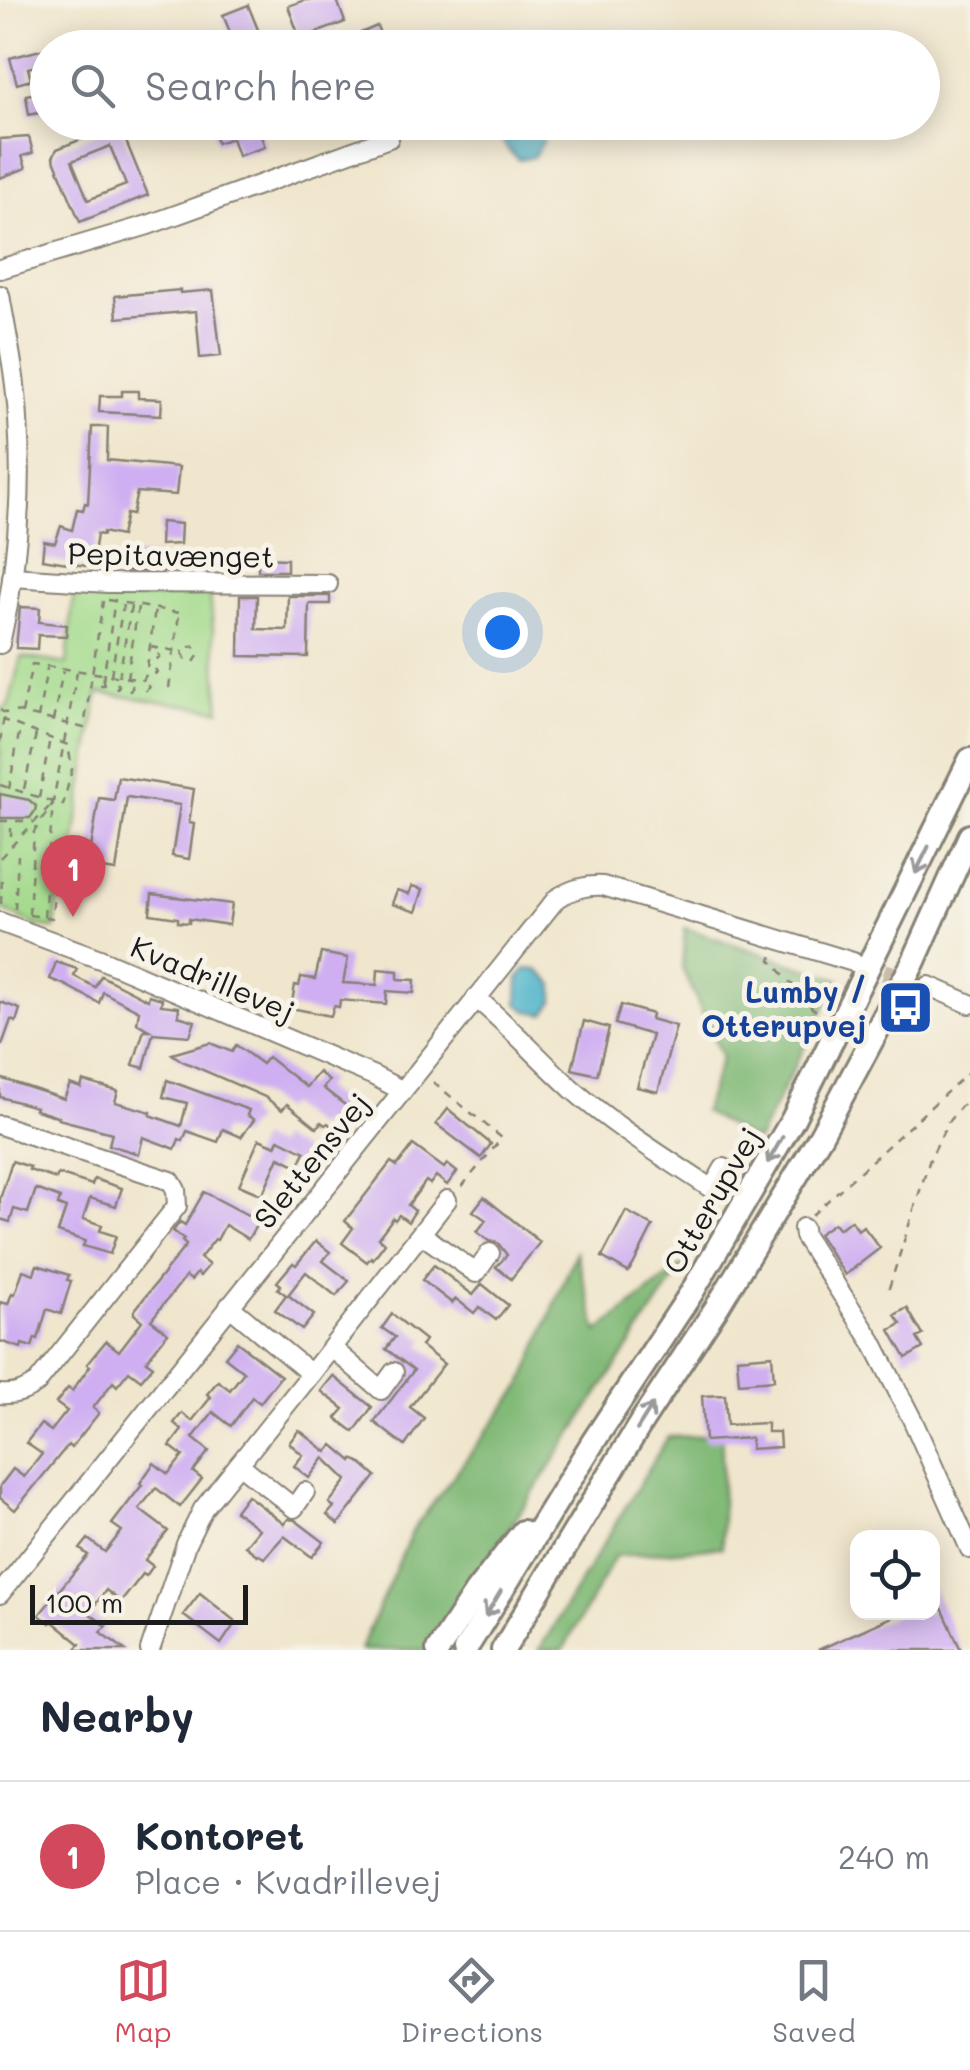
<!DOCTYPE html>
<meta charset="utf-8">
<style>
:root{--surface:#fff;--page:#f2f2f3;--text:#1f2937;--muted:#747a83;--line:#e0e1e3;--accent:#d1495b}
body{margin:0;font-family:Mali,sans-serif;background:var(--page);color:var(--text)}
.controls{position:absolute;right:30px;bottom:30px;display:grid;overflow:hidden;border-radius:20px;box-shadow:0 5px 25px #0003}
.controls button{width:90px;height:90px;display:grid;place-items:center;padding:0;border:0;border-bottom:2px solid var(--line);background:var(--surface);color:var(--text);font:50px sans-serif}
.scale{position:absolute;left:30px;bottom:25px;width:218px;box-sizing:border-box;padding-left:10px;border:5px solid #1c1c1c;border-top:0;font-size:28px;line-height:35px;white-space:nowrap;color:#1c1c1c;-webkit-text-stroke:8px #f7f3e8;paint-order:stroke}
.you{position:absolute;left:502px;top:632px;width:35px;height:35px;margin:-25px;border:8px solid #fff;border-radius:50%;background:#1a73e8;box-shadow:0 0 0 15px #1a73e833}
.badge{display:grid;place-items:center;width:65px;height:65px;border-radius:50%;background:var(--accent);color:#fff;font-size:32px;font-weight:700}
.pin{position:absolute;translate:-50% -82px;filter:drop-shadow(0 2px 5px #0008)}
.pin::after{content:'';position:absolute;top:52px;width:35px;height:30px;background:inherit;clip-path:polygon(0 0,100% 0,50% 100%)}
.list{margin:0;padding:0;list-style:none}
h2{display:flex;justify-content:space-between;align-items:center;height:130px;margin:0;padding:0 40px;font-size:42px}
h2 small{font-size:32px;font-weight:400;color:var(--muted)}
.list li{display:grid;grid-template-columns:65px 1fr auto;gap:30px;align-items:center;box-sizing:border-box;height:150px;padding:0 40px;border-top:2px solid var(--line)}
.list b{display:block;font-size:38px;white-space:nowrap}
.list p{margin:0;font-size:32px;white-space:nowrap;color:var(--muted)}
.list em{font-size:32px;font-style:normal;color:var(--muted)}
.icon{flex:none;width:55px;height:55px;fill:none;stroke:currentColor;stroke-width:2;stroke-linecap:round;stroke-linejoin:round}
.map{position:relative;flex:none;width:970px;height:1650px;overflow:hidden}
.search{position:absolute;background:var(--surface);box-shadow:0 5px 25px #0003;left:30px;right:30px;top:30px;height:110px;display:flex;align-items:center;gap:25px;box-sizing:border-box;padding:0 35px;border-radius:55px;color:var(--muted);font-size:38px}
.sheet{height:280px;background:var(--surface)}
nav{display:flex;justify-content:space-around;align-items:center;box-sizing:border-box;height:140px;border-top:2px solid var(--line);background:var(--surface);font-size:28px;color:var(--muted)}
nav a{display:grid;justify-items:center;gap:5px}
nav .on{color:var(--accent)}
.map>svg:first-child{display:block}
.green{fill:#a3da8c;stroke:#607b54;stroke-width:2.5}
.forest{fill:#82ba78;stroke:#4f6b4a;stroke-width:2.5}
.water{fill:#4bb2ca;stroke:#346773;stroke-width:2.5}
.building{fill:#cfaff2;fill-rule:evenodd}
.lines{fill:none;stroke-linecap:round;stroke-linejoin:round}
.minor-tunnel{stroke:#c6beaa;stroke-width:18;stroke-dasharray:18 9;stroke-linecap:butt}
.minor-casing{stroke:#868174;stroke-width:22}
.major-casing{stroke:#868174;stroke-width:28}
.path{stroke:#868174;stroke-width:2.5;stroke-dasharray:8 8;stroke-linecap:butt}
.minor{stroke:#fff;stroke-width:18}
.major{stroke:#fff;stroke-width:22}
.oneway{stroke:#999}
.labels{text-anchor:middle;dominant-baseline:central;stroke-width:10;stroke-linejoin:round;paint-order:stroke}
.street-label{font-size:30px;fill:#1c1c1c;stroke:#f7f3e8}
.transit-label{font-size:30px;font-weight:bold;fill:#164399;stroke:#f7f3e8;text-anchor:end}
</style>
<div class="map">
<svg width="970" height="1650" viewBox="0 0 970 1650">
<rect width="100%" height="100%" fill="#f7f3e8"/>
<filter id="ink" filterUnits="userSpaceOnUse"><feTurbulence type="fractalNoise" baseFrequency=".01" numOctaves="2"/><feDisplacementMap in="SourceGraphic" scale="20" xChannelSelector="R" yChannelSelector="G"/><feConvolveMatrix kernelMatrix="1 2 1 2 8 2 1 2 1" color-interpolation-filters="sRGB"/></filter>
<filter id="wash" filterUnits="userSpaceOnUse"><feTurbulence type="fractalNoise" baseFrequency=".0048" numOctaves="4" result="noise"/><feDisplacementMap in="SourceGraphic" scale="40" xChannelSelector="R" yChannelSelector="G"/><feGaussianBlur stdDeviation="2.25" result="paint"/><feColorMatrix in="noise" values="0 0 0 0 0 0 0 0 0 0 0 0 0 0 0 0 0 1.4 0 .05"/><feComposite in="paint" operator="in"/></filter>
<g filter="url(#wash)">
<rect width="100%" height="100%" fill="#f0e6cd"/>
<path class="green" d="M74,588L210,593L220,710L98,693L69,878L59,876L55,929L35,925L0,908V711L9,704L21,657L67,664Z"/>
<g class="forest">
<path d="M685,928L839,979L757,1141L703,1112L722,1057L682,968Z"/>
<path d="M576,1252L598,1332L684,1264L429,1650H360L413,1530L522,1385Z"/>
<path d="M722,1435V1547L615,1556L563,1650H539L668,1437Z"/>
</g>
<g class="water">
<path d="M506,123H536C548,138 543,143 533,157L519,160L507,149L500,135L502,124Z"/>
<path d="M526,969L538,970L554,984V1001L545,1014L528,1011L518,1004L519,977Z"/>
</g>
<g id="blocks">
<g class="building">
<path d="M305,0H337L345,22L300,39L288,6Z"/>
<path d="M248,5L261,37L236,47L223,15Z"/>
<path d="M377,26L383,41L367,48H326Z"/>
<path d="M48,48V62L28,68L31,80L17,84L10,58Z"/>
<path d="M48,91V111L29,115L26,95Z"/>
<path d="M218,122H239L243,132L258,127L265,147L238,156L232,138L217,143L211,125Z"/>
<path d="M119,124L148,195L80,222L53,157L57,149ZM110,146L126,185L88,200L72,161Z"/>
<path d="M29,137L33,153L22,156L26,168L0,178V139Z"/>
<path d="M180,290V293L213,290L221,356L200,358L196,311L117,318L115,296Z"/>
<path d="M122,391H138V398L162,399L161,415L99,412L100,396H122Z"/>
<path d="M92,427H108L107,460L179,467L176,495L137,492L132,515L126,514L121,536L103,532V535L97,534L92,567L42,559L44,541L55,543L61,526L72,530L77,509L83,510L85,503L88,504Z"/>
<path d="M161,522L181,524L180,544L160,545Z"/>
<path d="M125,555L165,558L164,571H124Z"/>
<path d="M258,558L287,559V571H258Z"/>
<path d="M240,596H257L256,629L287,630L288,596H330V604H309L308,657L239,656Z"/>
<path d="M20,607L40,608L39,622L67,625L66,636L38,635L37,649L16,648Z"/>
<path d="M118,777L194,789L189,823L194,824L189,859L172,856L180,805L127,797L116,871L88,867L99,798L114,800Z"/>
<path d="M0,794L29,800L36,806L35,811L30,818H0Z"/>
<path d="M412,886L423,889L416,912L392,904L397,890L409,894Z"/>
<path d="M152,894L232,904L229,925L189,919V923L178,922V918L150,914Z"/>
<path d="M321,953L348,958L343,983L377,985L378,969L398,971V979L415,980L414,993L387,991L386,1004L340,1000L339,1007L334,1006L331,1016L291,1008L295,985L299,986L301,977L315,979Z"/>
<path d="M56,962L77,969L74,976L95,987L101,976L148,1000L149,995L162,999L161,1005L179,1007L178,1016L195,1021L190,1036L153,1033L144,1068L133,1065L144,1030H149L137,1023L139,1011L103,992L99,1003L63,984L50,979Z"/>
<path d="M0,1002L20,1009L16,1022L11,1020L2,1045H0Z"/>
<path d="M621,1005L652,1014L651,1019L676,1026L658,1092L637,1087L652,1035L615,1024Z"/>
<path d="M584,1021L609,1028L597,1075L572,1069Z"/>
<path d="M210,1043L232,1052L236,1045L262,1064L268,1057L306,1087L319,1072L329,1081L323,1088L354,1112L338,1132L328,1123L325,1125L321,1122L317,1128L287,1104L282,1110L265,1097L182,1061L172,1054Z"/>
<path d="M0,1078L64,1099L70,1084L81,1088L83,1081L118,1091L115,1102L151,1112L150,1115L181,1126L187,1103L163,1097L167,1080L249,1110L247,1115L254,1120L241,1137L223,1129L218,1142L187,1131L183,1141L179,1139L175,1149L143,1137L139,1154L109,1145L112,1133L58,1119L59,1117L35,1110L36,1107L0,1097Z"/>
<path d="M448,1109L491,1144L481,1158L436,1124Z"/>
<path d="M259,1139L276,1146L279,1139L305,1152L298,1166L279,1157L262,1195L239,1185Z"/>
<path d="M413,1145L444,1168L447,1164L457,1172L447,1185L436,1176L430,1184L426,1181L408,1205L415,1211L408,1222L399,1215L395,1220L393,1218L378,1238L385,1243L373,1259L371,1257L367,1262L342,1243L353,1228L345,1221L391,1162L397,1166Z"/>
<path d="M12,1161L30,1167L29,1170L56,1179L58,1174L92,1185L94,1179L122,1188L116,1206L90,1198L83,1219L102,1225L100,1231L116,1236L110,1254L83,1246L85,1241L58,1232L66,1208L58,1205L60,1198L36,1189L28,1213L14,1209L10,1222L0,1219V1199Z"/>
<path d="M204,1192L259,1221L248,1239L225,1225L217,1240L215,1239L200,1258L209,1265L200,1276L197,1273L191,1280L186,1276L151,1320L168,1333L146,1361L153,1366L141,1380L129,1371L117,1386L113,1382L93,1408L99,1413L71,1448L68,1445L15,1510L0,1498V1486L13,1469L24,1477L42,1454L26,1443L41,1424L51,1431L67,1411L56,1403L68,1388L72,1391L90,1366L87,1364L106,1341L119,1351L142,1321L134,1314V1311L186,1245L182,1241L184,1239L173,1231L180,1222L185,1225Z"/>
<path d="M484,1197L540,1242L511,1279L496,1267L507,1255L498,1243L489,1241L477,1232L486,1220L473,1211Z"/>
<path d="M626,1211L653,1226L633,1265L628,1272L602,1257Z"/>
<path d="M851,1220L858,1230L863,1226L880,1248L845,1275L818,1234L834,1223L839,1229Z"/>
<path d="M316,1241L330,1252L323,1261L349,1281L336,1296L306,1272L288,1295L314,1315L302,1330L275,1310L286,1295L278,1289L281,1285L277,1282L293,1263L296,1265Z"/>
<path d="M37,1265L69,1275L67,1280L71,1281L61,1314L47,1309L38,1339L35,1338L32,1347L22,1344L21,1348L0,1341V1302L8,1304L12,1293L15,1294L23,1270L34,1274Z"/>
<path d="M434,1265L473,1295L482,1284L508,1305L496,1320L479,1307L474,1313L456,1299L452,1303L422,1280Z"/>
<path d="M907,1308L923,1335L917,1338L923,1348L906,1358L890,1330L901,1324L895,1315Z"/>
<path d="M392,1314L425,1340L421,1346L444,1364L410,1407L424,1418L405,1446L374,1422L414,1370L386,1349L395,1337L382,1328Z"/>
<path d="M237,1342L281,1376L260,1403L252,1397L231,1426L213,1412L193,1438L209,1451L193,1472L202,1479L180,1507L156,1488L139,1509L168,1531L145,1560L153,1566L146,1576L143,1574L121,1602L106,1590L89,1613L106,1626L101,1632L125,1650H75L80,1644L52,1621L50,1623L39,1615L88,1555L80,1549L88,1539L105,1552L122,1531L112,1524L142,1485L140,1483L154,1463L168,1474L183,1456L170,1446L182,1430L174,1423L182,1413L192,1421L211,1397L207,1394L218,1381L230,1390L244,1372L225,1357Z"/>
<path d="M772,1355L774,1380L739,1383L737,1358Z"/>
<path d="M333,1376L372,1407L354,1432L336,1418L344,1409L321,1391Z"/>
<path d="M725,1395L727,1425L767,1423V1432H779L780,1447L751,1449V1438L705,1441L702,1396Z"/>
<path d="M299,1430L327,1452L333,1445L352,1461L353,1459L361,1463L376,1476L338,1524L327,1515L334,1507L329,1503L347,1480L324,1458L309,1478L294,1466L303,1455L289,1443Z"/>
<path d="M247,1495L284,1524L288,1519L295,1520L324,1542L312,1557L284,1536L264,1558L258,1554L257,1555L245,1546L259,1529L235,1511Z"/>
<path d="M932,1586L961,1650H818L903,1612H932Z"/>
<path d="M200,1593L236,1622L221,1644L183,1615Z"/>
</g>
</g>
</g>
<g filter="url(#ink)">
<use href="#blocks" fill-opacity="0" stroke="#868174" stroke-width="2.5"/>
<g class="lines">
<path class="minor-tunnel" d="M858,964L929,986"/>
<defs>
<g id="minor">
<path d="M0,269L148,225L389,138"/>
<path d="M0,295C7,336 16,377 18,419C23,493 17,571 0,644"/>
<path d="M12,577L108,583L328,584"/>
<path d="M0,922L100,959L374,1076L401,1090"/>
<path d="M929,986L970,1004"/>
<path d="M476,998C510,1026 539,1059 572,1089C615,1127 664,1157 712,1189L724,1168"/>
<path d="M0,1125L171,1181L176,1190L177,1206L37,1383C24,1392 15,1395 0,1394"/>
<path d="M803,1228L804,1236L872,1341L913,1421L970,1549"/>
<path d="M421,1234L476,1273L490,1253"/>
<path d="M229,1306L311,1374L447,1200"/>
<path d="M332,1348L381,1390L394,1372"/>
<path d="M239,1464L294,1508L305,1492"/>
<path d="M0,1594L557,898C573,889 585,885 603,886L853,962"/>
<path d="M150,1650L186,1544L203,1509L311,1374"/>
</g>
<g id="major">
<path d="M438,1650L476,1592L523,1532"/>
<path d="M465,1650L593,1442L692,1292L793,1119L970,760"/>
<path d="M503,1650L642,1421L717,1307L821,1135L913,963L970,836"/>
</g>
</defs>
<use href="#minor" class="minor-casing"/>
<use href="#major" class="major-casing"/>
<g class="path">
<path d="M108,600L185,614"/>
<path d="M151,647L182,652L186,660L195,661L199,653L194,646L185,648L182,652"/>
<path d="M158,654L160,656L157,659L155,656Z"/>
<path d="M155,669L157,672L155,674L152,672Z"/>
<path d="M111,675L123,605"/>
<path d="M119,677L131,606"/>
<path d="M127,678L138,607"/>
<path d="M103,681L115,599"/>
<path d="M103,681L104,685H100V681Z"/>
<path d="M117,683L119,686L117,688L114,686Z"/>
<path d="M131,685L132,688L130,691L127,687Z"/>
<path d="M147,685L149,688L146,690L144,687Z"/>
<path d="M169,688L179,614"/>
<path d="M0,710L5,713L14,711L84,728L103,601"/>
<path d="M22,713L32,664L143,680L146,675L155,609"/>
<path d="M38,718L47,668"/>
<path d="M53,721L63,671"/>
<path d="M0,742L4,715"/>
<path d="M0,785L63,805L72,769L68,745L3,720"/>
<path d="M9,789L20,728"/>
<path d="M24,789L36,734"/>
<path d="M39,798L50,738"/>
<path d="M0,821H33"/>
<path d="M11,836V822"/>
<path d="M0,858L49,807"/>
<path d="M55,878L68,883L76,894"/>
<path d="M1,904L2,872"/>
<path d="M15,909L18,855"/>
<path d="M29,914L34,832L53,803"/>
<path d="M29,915L52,918L55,878L47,876"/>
<path d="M44,917L53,802L77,672"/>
<path d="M772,956L771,960L812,1008L824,1016"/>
<path d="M912,1011L927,1018L937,1007"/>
<path d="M433,1082L502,1138L459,1190"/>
<path d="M812,1215L970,1071"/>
<path d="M889,1288L930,1159L948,1122L970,1096"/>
</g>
<use href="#minor" class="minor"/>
<use href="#major" class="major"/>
</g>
<defs><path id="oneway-shaft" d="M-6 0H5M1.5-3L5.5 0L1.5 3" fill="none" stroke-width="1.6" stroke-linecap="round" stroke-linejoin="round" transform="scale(2.5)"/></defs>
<g class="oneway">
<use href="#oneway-shaft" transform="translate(922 860) rotate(116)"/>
<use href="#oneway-shaft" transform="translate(775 1150) rotate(120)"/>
<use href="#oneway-shaft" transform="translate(645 1417) rotate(-58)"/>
<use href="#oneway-shaft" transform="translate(493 1604) rotate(121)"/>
</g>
</g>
<defs>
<symbol id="bus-square" viewBox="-11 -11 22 22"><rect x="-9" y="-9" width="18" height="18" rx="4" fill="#1a4fb4" stroke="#f7f3e8"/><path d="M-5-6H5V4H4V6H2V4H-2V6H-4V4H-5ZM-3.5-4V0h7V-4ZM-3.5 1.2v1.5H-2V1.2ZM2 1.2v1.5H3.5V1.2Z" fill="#fff"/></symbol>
</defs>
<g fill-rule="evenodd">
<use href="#bus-square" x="874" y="976" width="63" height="63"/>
</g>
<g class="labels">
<g class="street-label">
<text transform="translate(171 554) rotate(1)">Pepitavænget</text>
<text transform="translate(213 978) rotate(23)">Kvadrillevej</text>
<text transform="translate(311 1160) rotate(-51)">Slettensvej</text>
<text transform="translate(711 1200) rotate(-60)">Otterupvej</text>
</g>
<g class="transit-label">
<text x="867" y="991">Lumby /<tspan x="867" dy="34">Otterupvej</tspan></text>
</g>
</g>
</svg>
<div class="controls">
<button><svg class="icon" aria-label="locate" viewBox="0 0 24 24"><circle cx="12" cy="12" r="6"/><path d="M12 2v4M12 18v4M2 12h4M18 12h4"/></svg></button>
</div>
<div class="scale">100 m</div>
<div class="you"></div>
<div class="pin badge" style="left:73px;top:917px">1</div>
<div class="search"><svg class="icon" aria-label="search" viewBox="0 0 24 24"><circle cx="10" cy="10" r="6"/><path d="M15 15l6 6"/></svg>Search here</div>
</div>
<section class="sheet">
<h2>Nearby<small></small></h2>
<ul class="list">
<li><span class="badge">1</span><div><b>Kontoret</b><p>Place · Kvadrillevej</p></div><em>240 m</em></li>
</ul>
</section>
<nav>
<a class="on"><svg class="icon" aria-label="map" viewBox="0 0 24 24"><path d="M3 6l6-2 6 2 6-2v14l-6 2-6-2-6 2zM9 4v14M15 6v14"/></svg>Map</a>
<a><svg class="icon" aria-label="directions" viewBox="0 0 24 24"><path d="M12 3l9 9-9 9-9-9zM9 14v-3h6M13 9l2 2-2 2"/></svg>Directions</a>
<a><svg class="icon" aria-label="saved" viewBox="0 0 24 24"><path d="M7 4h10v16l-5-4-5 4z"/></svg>Saved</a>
</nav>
